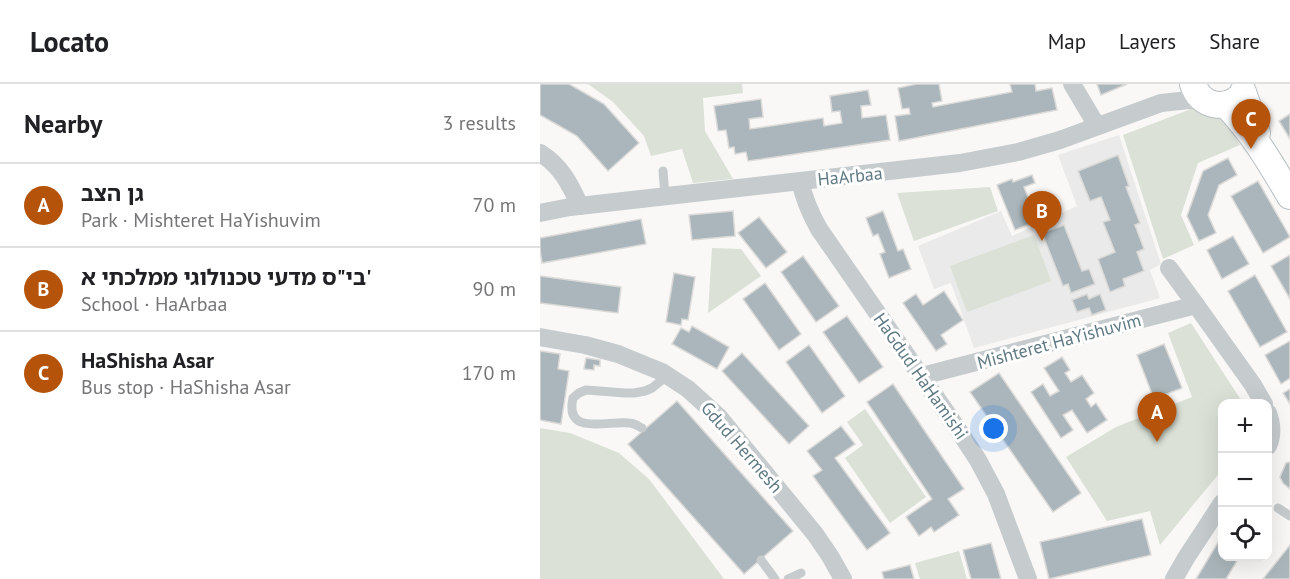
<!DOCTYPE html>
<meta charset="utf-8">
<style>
:root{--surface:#fff;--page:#f6f6f6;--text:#202124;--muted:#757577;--line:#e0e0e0;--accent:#b45309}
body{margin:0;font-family:"PT Sans","Noto Sans Hebrew",sans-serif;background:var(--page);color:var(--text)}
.controls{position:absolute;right:18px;bottom:18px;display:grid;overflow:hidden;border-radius:12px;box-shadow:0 6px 24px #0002}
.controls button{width:54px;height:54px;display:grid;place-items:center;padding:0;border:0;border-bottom:2px solid var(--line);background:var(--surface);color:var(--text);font:30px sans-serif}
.you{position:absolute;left:454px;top:345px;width:21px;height:21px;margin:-15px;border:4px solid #fff;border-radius:50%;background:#1a73e8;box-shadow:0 0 0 9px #1a73e833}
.badge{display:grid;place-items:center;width:39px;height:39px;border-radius:50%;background:var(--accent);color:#fff;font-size:20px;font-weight:700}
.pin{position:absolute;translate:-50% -50px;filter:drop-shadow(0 2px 3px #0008)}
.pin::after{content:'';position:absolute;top:32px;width:21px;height:18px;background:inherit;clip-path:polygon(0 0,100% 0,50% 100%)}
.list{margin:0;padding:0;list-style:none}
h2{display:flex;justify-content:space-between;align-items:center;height:78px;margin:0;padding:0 24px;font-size:26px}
h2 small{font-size:20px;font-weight:400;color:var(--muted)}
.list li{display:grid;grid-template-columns:39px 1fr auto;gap:18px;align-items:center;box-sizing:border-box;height:84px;padding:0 24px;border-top:2px solid var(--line)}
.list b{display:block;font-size:22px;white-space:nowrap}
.list p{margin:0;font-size:20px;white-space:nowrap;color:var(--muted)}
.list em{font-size:20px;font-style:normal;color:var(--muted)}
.icon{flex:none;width:33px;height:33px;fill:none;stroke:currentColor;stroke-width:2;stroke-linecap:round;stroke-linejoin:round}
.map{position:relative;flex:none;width:750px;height:495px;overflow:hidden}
header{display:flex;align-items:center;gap:36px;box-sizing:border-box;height:84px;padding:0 30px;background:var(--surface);border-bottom:2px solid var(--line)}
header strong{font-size:28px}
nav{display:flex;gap:33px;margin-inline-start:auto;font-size:21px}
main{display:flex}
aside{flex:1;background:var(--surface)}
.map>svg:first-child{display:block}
.built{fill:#e9eae9}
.green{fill:#dbe1d6}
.building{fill:#aab6bb;stroke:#dbdad8;stroke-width:1.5}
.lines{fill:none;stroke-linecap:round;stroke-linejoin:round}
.secondary-casing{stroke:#b7bfc3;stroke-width:28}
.lane{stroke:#c6cbce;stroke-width:9}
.street{stroke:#c6cbce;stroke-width:18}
.secondary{stroke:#fff;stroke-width:26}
.labels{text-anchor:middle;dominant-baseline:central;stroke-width:6;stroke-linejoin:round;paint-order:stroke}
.street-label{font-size:18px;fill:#607a84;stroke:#fff}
</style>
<header>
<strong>Locato</strong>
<nav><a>Map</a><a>Layers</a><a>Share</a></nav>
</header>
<main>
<aside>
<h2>Nearby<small>3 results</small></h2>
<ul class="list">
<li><span class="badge">A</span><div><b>גן הצב</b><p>Park · Mishteret HaYishuvim</p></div><em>70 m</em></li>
<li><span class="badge">B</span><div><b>בי&quot;ס מדעי טכנולוגי ממלכתי א'</b><p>School · HaArbaa</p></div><em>90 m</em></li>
<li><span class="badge">C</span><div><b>HaShisha Asar</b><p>Bus stop · HaShisha Asar</p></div><em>170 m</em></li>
</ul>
</aside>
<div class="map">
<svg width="750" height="495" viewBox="0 0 750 495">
<rect width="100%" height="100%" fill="#f9f8f6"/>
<path class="built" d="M579,51L621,180L610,186L620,214L434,264L411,199L394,205L378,162L461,127L472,152L537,122L518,71Z"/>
<g class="green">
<path d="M48,0H202L203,9L163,14L165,47L193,95L153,99L142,65L111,72L104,52L73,18Z"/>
<path d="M665,22L685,32L700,61L658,79L641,131L654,161L623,175L583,51L651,25Z"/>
<path d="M450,103L458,127L374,157L357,109Z"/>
<path d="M494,151L511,197L427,228L410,182Z"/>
<path d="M172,164L201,165L221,192L168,229Z"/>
<path d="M651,239L703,319L682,320V386L620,461L610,427L567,437L526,373L576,343L652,313L628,249Z"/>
<path d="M325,325L386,413L350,439L305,374L323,361L307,338Z"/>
<path d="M0,344L30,349L79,369L109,395L184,495H0Z"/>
<path d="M419,467L427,495H380L375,479Z"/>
</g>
<g class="building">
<path d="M0,0H29L64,20L99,59L68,87L37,52L0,31Z"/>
<path d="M377,0H399L402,17L392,19L393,23L472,8L470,0H495L496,7L512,4L517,26L359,57L355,32L370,30L369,24L362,25L358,4Z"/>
<path d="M557,0H587L561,11Z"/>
<path d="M328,6L331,21L321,22L322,34L346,31L350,56L208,77L206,68L195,70L194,63L189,64L186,46L178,47L174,22L221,15L223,33L209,35L210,45L283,34L284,42L302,39L300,27L292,28L290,12Z"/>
<path d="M750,30V55L739,37Z"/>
<path d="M578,71L589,102L586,103L600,139L595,141L604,165L597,168L604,187L583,195L585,202L570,208L558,175L575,168L563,138L570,136L561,113L550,117L538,87Z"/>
<path d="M688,74L697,91L679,101L668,131L676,149L659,157L647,132L663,87Z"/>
<path d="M492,91L495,99L484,103L494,129L487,132L490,140L475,146L457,101L472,95L473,98Z"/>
<path d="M718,97L750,153L723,169L691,112Z"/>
<path d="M193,127L195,152L152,156L149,131Z"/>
<path d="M343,127L358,167L363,165L371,185L349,194L340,170L345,168L338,150L333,152L326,134Z"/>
<path d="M219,133L247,168L226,184L198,149Z"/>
<path d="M101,135L106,160L2,179L0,166V154Z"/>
<path d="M524,141L542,187L549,185L555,200L531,209L528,200L523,202L502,149Z"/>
<path d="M693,152L709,180L682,195L667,166Z"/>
<path d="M750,171V215L731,182Z"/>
<path d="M263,172L299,222L276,238L241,188Z"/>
<path d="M134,189L155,193L148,236L142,235L141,241L126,238Z"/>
<path d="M715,191L747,248L720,263L688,207Z"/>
<path d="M0,192L81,203L78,229L0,219Z"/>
<path d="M225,199L261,250L239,266L203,215Z"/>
<path d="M404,207L423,236L401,251L407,260L396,267L363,219L376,210L383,221Z"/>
<path d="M547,210L549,215L560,210L566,226L552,231L549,224L537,228L532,216Z"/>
<path d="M307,232L343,283L319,299L283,248Z"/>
<path d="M152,242L189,263L177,285L132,260L141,244L149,248Z"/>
<path d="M750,257V294L741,300L725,271Z"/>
<path d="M624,260L642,304L614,315L597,271Z"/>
<path d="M269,261L305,312L282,329L246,278Z"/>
<path d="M0,267L20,270L18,285L29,287L21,340L0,336Z"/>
<path d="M202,269L269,342L249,360L182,287Z"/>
<path d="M522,273L530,286L525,289L531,298L542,291L554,309L546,315L551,323L556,319L567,336L547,349L532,326L523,331L533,346L521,354L491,308L503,300L510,312L519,307L504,284Z"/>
<path d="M46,274L60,276V282L54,281V286L44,285Z"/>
<path d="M459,289L541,409L513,428L430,308Z"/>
<path d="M353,300L424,405L408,415L419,431L394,448L391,443L379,452L366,433L392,415L327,318Z"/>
<path d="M750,305V320L743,309Z"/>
<path d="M137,317L253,447L204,490L88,360Z"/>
<path d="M301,342L315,360L295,374L350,449L327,466L273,392L282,386L267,367Z"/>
<path d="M750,378V405L743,399L740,393L746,379Z"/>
<path d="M602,435L611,471L509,495L500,458Z"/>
<path d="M680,455L682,456V472H700L686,495H656Z"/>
<path d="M451,459L461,495H431L423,466Z"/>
<path d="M750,461V495H723Z"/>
<path d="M370,481L374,495H344L342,488Z"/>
</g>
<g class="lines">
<defs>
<g id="secondary">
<path d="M653,0C660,22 683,27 700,13"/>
<path d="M703,8L717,49"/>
<path d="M686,21C712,47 731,80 750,112"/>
</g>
</defs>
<use href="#secondary" class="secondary-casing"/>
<g class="lane">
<path d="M123,87L125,112"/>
<path d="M102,344C98,342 94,339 89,339C69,336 24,353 33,314L39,309L46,306L85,309H94L105,307L112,304L128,291"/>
<path d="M738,424L750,432"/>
<path d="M221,476L235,495"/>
<path d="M248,495L261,489"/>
</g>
<g class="street">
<path d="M532,0L557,42"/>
<path d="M0,69C21,82 30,100 40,122"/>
<path d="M260,97C264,115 270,129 279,145L417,344L438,376L456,410L488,495"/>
<path d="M0,129L30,123L420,79L478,68L520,56L621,19L649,16L665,17"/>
<path d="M629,184L656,221L713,301L724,320"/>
<path d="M0,253L45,261L78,270L122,288L148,305L179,333L275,450L290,472L303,495"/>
<path d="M382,292L656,221"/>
<path d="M728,329C732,340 733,351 728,362"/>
<path d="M634,495L646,474L682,419"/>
</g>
<use href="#secondary" class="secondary"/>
</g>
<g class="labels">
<g class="street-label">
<text transform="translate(310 92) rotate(-6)">HaArbaa</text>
<text transform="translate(519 257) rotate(-15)">Mishteret HaYishuvim</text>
<text transform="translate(381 292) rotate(55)">HaGdud HaHamishi</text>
<text transform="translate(202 363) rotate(49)">Gdud Hermesh</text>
</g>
</g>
</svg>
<div class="controls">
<button>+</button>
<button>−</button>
<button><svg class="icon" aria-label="locate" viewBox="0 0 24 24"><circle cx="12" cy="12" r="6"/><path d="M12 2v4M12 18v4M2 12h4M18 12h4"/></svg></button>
</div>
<div class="you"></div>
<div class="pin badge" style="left:617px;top:358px">A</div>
<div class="pin badge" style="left:502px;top:157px">B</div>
<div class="pin badge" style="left:711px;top:65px">C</div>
</div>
</main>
